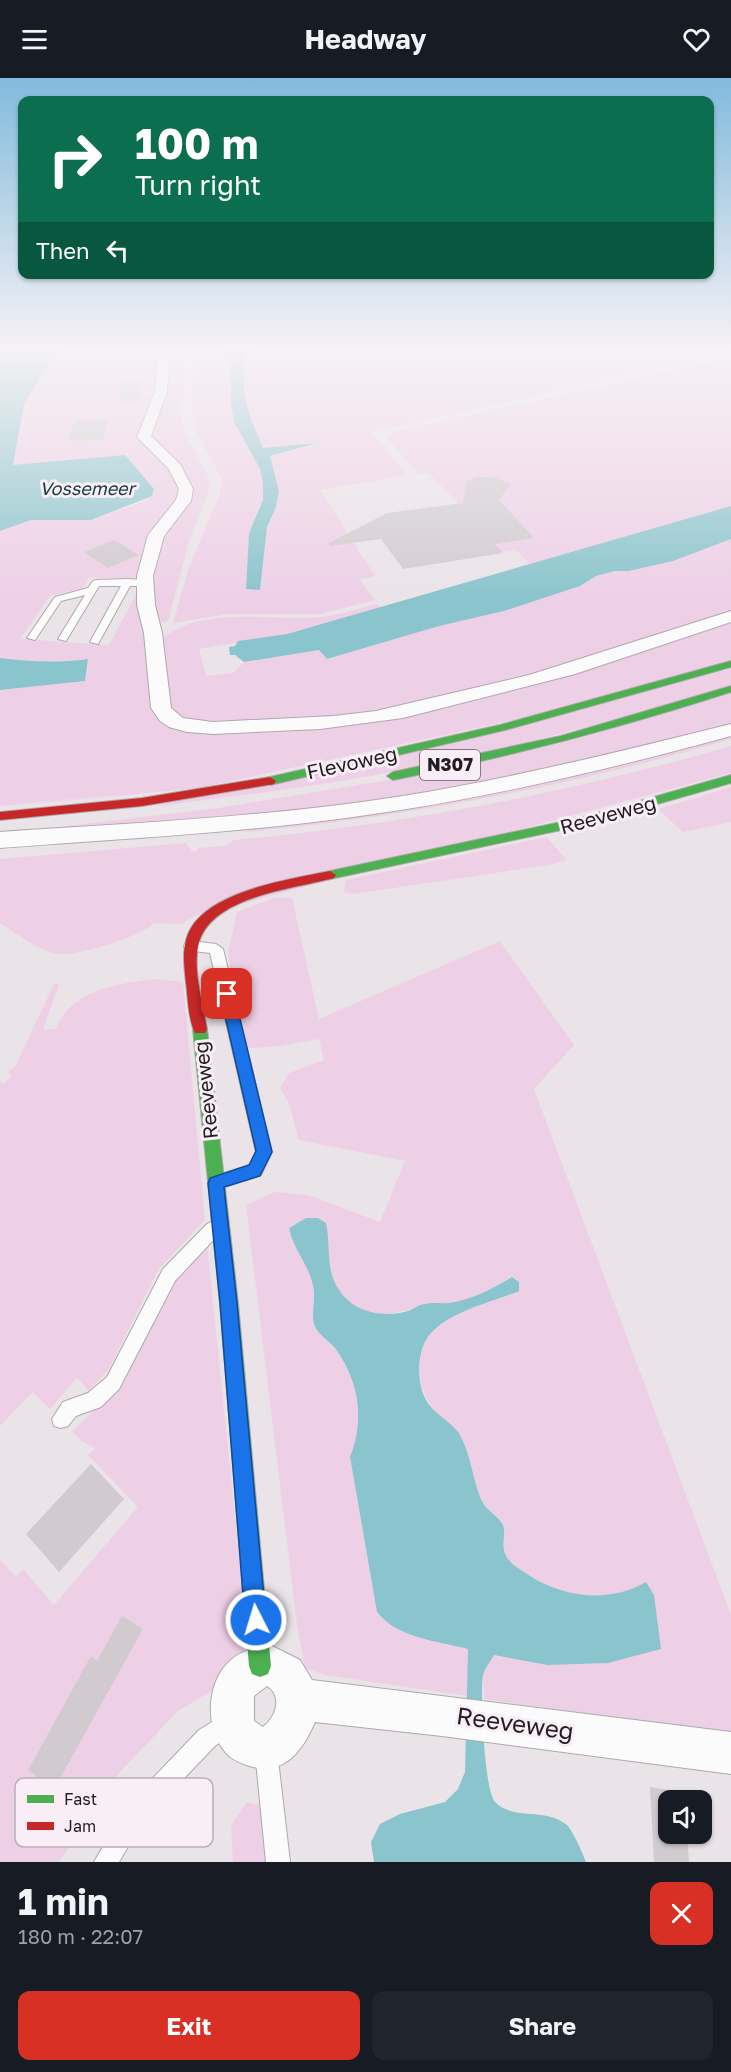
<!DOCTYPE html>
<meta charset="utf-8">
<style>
body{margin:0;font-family:"Golos Text",sans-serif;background:#20242c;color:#f1f3f6;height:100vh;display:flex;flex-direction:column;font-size:22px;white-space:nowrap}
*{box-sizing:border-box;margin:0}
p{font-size:20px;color:#9ea1a6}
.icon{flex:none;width:33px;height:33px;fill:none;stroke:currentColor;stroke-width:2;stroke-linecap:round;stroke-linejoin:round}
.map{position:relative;height:1784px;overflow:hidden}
.side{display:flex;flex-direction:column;background:#171b24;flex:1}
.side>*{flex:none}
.hud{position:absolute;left:18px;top:18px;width:696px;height:183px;border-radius:12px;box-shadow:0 2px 4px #0004;background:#0b6e4f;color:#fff;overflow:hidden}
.tools{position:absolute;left:658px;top:1712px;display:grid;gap:12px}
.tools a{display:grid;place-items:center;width:54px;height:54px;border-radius:12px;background:#171b24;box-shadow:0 2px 4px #0004;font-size:30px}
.pin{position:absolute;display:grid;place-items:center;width:51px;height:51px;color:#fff;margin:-26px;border-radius:12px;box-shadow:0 3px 9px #0006}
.me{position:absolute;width:66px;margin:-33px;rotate:355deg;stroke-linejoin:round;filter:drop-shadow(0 0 4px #0008)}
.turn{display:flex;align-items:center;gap:21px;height:126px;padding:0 18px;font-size:27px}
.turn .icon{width:78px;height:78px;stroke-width:2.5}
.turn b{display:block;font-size:42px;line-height:51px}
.then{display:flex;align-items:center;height:57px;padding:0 18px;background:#0003;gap:12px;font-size:22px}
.round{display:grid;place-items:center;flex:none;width:63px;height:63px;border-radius:12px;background:#20242c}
.head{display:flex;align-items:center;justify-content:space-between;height:102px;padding:0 18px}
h1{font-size:36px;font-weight:700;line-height:45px}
.action{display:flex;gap:12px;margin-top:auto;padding:12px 18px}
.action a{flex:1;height:69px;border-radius:12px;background:#d93025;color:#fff;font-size:24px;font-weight:700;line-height:69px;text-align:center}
.action a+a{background:#20242c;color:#f1f3f6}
header{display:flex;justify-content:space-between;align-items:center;height:78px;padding:0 18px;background:#171b24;font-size:27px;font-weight:700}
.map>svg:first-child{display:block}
</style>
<header><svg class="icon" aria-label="menu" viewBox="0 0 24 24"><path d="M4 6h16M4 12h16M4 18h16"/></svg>Headway<svg class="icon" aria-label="heart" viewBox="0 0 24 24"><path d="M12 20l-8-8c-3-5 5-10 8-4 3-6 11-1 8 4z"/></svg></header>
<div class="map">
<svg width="731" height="1784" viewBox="0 0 731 1784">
<rect width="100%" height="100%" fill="#eae3e8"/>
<g fill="#eed0e6">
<path d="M 0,271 L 159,271 L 156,313 L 139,359 L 167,387 L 182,412 L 140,502 L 89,499 L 83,510 L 50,518 L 20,561 L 109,567 L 140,509 L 150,603 L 165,645 L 303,650 L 610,584 L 731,543 L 731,582 L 574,629 L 199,710 L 0,729 L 125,716 L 0,728 L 0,612 L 85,603 L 88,588 L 87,581 C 57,585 30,584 0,580 L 0,453 L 31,442 L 91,442 L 148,422 L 125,377 L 13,388 L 21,338 Z"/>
<path d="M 167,271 L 186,271 L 184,316 L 180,334 L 185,355 L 210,402 L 208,416 L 190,460 L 168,543 L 157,545 L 154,518 L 149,500 L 161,457 L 190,413 L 148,362 Z"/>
<path d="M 194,271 L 230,271 L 234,344 L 260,391 L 263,405 L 263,422 L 249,455 L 246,511 L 260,512 L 267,449 L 276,429 L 279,413 L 269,377 L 317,365 C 300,364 278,374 263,370 L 251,341 L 244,315 L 244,273 L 247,271 L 731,271 L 731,274 L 372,354 L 407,397 L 320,412 L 375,498 L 359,501 L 375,522 L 320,536 L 229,536 L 173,545 L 189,489 L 220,416 L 222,401 L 196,353 L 191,333 Z"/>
<path d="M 731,279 L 731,428 L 530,487 L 516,472 L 502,474 C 479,446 454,420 428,395 L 418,395 L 386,359 L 395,354 Z"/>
<path d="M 731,461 L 731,534 L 559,591 L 358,637 L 194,645 L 172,635 L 161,562 C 195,529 266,541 309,540 C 332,539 355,532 377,526 L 382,530 L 287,556 L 199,571 L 206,598 L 233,595 L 244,584 L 319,572 L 327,581 L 439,548 L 504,533 L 580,508 L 596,498 L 615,493 L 629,493 L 673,483 Z"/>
<path d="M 731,591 L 731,607 C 623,641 511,670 400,692 C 318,709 235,718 152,729 Z"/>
<path d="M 731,615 L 731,645 C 579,690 420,721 263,737 C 176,746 88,749 0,756 L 218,730 L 420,697 Z"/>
<path d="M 731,658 L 731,661 C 573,708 410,738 247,754 L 247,751 C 410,733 573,702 731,658 Z"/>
<path d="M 731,668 L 731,695 L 195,838 L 181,846 L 154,845 C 143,858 75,879 58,876 C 37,872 17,856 0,845 L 0,781 L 186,765 L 192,773 L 197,773 L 198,770 L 226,768 L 234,762 C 402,747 569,715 731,668 Z"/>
<path d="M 731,709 L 731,744 L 683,754 L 658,731 Z"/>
<path d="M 546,759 L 567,782 L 549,787 L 353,816 L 344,814 L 346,802 Z"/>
<path d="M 273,820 L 292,820 L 319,941 L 500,863 L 574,967 L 534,1011 L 731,1537 L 731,1656 L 484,1621 L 483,1596 L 494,1577 L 547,1587 L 646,1504 C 609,1525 565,1520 529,1498 C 522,1493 512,1488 508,1481 C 499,1468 505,1462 503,1450 C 501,1438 487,1433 482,1422 C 473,1401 469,1378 459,1357 C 455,1350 446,1344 440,1338 C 420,1319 415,1293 424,1267 C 435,1239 486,1225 513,1216 L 511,1199 L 474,1220 L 447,1225 L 424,1226 L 409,1232 L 383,1237 L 366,1233 L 348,1223 L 339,1213 L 331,1197 L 329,1180 L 295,1145 L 289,1150 C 293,1171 309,1187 313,1209 C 316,1220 311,1234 314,1246 C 316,1255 329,1263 335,1270 C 359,1304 365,1341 350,1379 L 377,1534 C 397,1560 436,1563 468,1571 L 467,1618 L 325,1597 L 305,1590 L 297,1547 L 246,1127 L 274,1114 L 308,1117 L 380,1144 L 405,1083 L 299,1062 L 289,1026 L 280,1010 L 289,995 L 324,982 L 319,961 L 280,968 L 240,971 L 228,874 L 237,834 Z"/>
<path d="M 155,901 L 183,904 L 205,1142 L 158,1192 L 110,1289 L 89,1313 L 77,1300 L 50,1331 L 33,1314 L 0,1348 L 0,1004 L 4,1005 L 12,999 L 8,994 L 15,989 L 54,906 L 59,906 L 43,952 L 56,951 C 71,911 118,906 155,901 Z"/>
<path d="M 207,1166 L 248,1564 L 227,1604 L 178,1633 L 120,1694 L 59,1784 L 0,1784 L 0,1482 L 16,1499 L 23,1491 L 54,1527 L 138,1429 L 88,1377 L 95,1370 L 83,1364 L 72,1353 L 122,1307 L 176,1200 Z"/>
<path d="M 247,1724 L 270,1730 L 274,1784 L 233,1784 L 231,1747 Z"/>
</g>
<g fill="#8ac4cc">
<path d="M 0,271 L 58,271 L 24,326 L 13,387 L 125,377 L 154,411 L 152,418 L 91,442 L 31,442 L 0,453 Z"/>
<path d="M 230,271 L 247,271 L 244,273 L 244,315 L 251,341 L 263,370 L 317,365 L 270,378 L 279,413 L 276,429 L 267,449 L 260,512 L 246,511 L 249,455 L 263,422 L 263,405 L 260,391 L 234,344 L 231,326 Z"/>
<path d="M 731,428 L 731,461 L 673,483 L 629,493 L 615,493 L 596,498 L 580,508 L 504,533 L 439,548 L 327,581 L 319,572 L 244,584 L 235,577 L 230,577 L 229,569 L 235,568 L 238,563 L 287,556 Z"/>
<path d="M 0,580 C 30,584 57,585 88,581 L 85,603 L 0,612 Z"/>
<path d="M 306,1140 L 318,1140 L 326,1145 C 331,1168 325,1192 339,1212 C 354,1235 384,1240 408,1233 C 414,1231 419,1226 425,1226 C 433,1224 441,1226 448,1225 C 472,1222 491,1211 512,1199 L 519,1204 L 519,1213 C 491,1225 440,1235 425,1264 C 416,1283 417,1313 431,1329 C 439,1338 451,1345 458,1354 C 471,1374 472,1401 482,1423 C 487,1434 502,1439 504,1451 C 505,1462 500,1469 508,1481 C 513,1488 523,1493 530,1498 C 565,1520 609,1525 646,1504 L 654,1517 L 661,1571 L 608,1585 L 547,1587 L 494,1577 C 491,1583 485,1590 483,1597 C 480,1614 484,1712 495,1724 C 513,1743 547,1729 567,1747 C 573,1753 583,1776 586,1784 L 374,1784 L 371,1764 L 380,1746 L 400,1736 L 445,1724 L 458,1711 L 465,1694 L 468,1571 C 437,1563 397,1560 377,1534 L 350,1379 C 365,1341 359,1303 335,1270 C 329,1263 316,1255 314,1246 C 311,1234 316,1220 313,1208 C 309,1187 293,1171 289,1150 Z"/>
</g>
<g fill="#d1cbcf">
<path d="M 141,303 L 137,324 L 118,325 L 122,304 Z"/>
<path d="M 107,341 L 103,362 L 68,363 L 73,345 L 76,345 L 77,342 Z"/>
<path d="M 476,399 L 493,399 L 511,406 L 499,422 L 534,460 L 495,466 L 503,475 L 403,491 L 381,461 L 330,468 L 329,465 L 387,435 L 463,425 L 466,404 Z"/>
<path d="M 114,462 L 139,477 L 108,490 L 84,474 Z"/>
<path d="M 91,1386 L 124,1421 L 59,1494 L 26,1456 Z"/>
<path d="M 122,1538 L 143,1551 L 54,1711 L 28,1692 L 91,1578 L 97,1583 Z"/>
<path d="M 650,1709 L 669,1712 L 669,1755 L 687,1755 L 689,1784 L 654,1784 Z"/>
</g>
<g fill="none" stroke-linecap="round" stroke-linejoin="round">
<g stroke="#aea8ac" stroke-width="2">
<g id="lane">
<path d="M 127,501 L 145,502 L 149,505 L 145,508 L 130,508 L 98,566 L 90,564 L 121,508 L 99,508 L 66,563 L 58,561 L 85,517 L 61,523 L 35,562 L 27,560 L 55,519 L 88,510 L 93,503 L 96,502 Z"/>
<path d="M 191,863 L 216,866 L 223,871 L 272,1074 L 261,1097 L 218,1111 L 212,1109 L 210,1104 L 212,1099 L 250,1087 L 256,1074 L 210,875 L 186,872 L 184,868 L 186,864 Z"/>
<path d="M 213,1143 L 219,1146 L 221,1151 L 219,1156 L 175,1203 L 119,1311 L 101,1329 L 76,1338 L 68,1348 L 61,1350 L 54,1348 L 52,1341 L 63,1324 L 88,1315 L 107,1299 L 163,1191 L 207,1146 Z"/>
<path d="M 228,1634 L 236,1637 L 239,1645 L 236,1653 L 215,1668 L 143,1743 L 119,1784 L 94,1784 L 127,1727 L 199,1652 Z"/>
<path d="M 266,1662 L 274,1665 L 277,1673 L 290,1784 L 266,1784 L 255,1673 L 258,1665 Z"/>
</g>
</g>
<g stroke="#aea8ac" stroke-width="2">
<g id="street">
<path d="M 158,271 L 170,271 L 167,314 L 151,358 L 180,386 L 193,411 L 191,423 L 164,458 L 153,498 L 155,527 L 162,555 L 171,630 L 183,640 L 213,644 L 334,638 L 376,633 L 529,597 L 731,533 L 731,544 L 575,596 L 403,640 L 320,651 L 213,656 L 187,654 L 169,649 L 160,643 L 151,630 L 144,555 L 137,527 L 137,498 L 148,457 L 176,422 L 179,411 L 169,391 L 137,359 L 155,314 Z"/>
<path d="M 731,646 L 731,658 C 607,692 481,722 353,739 C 236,755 118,761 0,770 L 0,754 C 134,745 269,739 403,718 C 514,700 622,673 731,646 Z"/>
<path d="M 270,1567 L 300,1582 L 312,1602 L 731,1654 L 731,1696 L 442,1658 L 315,1644 C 302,1674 283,1700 246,1687 C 239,1684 231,1681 226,1675 C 204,1651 206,1603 231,1582 C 241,1573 257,1569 270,1567 ZM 267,1608 C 283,1618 276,1639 263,1649 L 254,1643 L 254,1618 Z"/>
</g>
</g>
<g stroke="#aea8ac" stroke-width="2">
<g id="fast">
<path d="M 731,583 L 731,589 L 505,652 L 270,707 L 264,703 L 270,699 L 500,647 Z"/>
<path d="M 731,608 L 731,614 C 620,650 508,679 393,702 L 387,698 L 393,694 L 561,658 Z"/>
<path d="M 731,697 L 731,705 L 580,748 L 330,801 L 324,797 L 330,793 L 580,740 Z"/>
<path d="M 200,945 L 205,947 L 207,951 L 238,1225 L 271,1588 L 268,1596 L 260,1599 L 252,1596 L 249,1588 L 220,1225 L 193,951 L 195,947 Z"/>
</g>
</g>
<g stroke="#aea8ac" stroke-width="2">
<g id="jam">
<path d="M 270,699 L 276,703 L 274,706 L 142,728 L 0,742 L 0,734 L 142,720 Z"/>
<path d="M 330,793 L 336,797 L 334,800 C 295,811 207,818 198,869 C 193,894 203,926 207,951 L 205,955 L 195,955 C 188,941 188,920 186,905 C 184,887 181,867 191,850 C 214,812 290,801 330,793 Z"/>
</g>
</g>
<use href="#lane" fill="#fcfbfc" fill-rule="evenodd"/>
<use href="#street" fill="#fcfbfc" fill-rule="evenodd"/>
<use href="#fast" fill="#4caf50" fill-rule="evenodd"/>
<use href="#jam" fill="#c62828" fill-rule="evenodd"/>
</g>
<linearGradient id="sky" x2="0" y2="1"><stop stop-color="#82badd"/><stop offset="0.52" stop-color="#f6f2f5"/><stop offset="1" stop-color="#f6f2f5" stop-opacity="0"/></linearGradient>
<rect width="731" height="521" fill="url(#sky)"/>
<path fill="#1a73e8" stroke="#114b97" stroke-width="1.5" d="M 227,910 L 234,916 L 272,1074 L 260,1098 L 224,1109 L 237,1225 L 266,1542 L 263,1550 L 256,1553 L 248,1550 L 245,1542 L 220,1225 L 208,1105 L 210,1100 L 249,1087 L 256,1073 L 220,916 Z"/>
<g text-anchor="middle" stroke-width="6" stroke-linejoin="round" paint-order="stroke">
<g font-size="18" font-style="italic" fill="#133c40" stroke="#faeef6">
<text x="87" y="417">Vossemeer</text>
</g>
<rect fill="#faeef6" stroke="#635c60" stroke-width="1.5" x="420" y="672" width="60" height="30" rx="4.5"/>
<g font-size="18" font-weight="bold" fill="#221d20">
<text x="450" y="693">N307</text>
</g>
<g font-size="20" fill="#221d20" stroke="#faeef6">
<text transform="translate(352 685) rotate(-12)" y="7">Flevoweg</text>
<text transform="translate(608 737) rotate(-15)" y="7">Reeveweg</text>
<text transform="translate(206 1012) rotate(-96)" y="7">Reeveweg</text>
</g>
<g font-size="24" fill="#221d20" stroke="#faeef6">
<text transform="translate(515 1646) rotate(8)" y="8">Reeveweg</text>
</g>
</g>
<rect x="15" y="1700" width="198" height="69" rx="9" fill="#faeef6" stroke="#b9afb6" stroke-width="1.5"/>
<rect x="27" y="1717" width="27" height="8" fill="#4caf50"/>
<rect x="27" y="1744" width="27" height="8" fill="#c62828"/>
<g font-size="16" fill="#221d20">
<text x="64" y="1727">Fast</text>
<text x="64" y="1754">Jam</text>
</g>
</svg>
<div class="tools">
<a><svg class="icon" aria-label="sound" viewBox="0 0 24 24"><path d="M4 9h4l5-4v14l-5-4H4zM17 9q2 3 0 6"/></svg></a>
</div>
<div class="pin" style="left:227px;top:916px;background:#d93025"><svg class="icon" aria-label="arrive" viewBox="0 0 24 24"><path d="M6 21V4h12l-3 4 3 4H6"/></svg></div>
<svg class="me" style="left:256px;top:1542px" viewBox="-20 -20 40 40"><circle r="17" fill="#1a73e8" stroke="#fff" stroke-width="3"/><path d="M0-11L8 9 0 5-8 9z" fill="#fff"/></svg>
<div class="hud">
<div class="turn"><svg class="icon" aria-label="right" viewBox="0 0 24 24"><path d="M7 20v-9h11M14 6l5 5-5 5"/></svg><div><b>100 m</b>Turn right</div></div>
<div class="then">Then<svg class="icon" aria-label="left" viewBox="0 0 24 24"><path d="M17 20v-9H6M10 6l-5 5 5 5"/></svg></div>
</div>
</div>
<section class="side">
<div class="head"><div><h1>1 min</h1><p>180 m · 22:07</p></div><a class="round" style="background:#d93025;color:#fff"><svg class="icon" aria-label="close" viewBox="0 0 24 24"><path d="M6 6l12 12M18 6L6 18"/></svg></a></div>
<div class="action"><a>Exit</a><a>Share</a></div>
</section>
